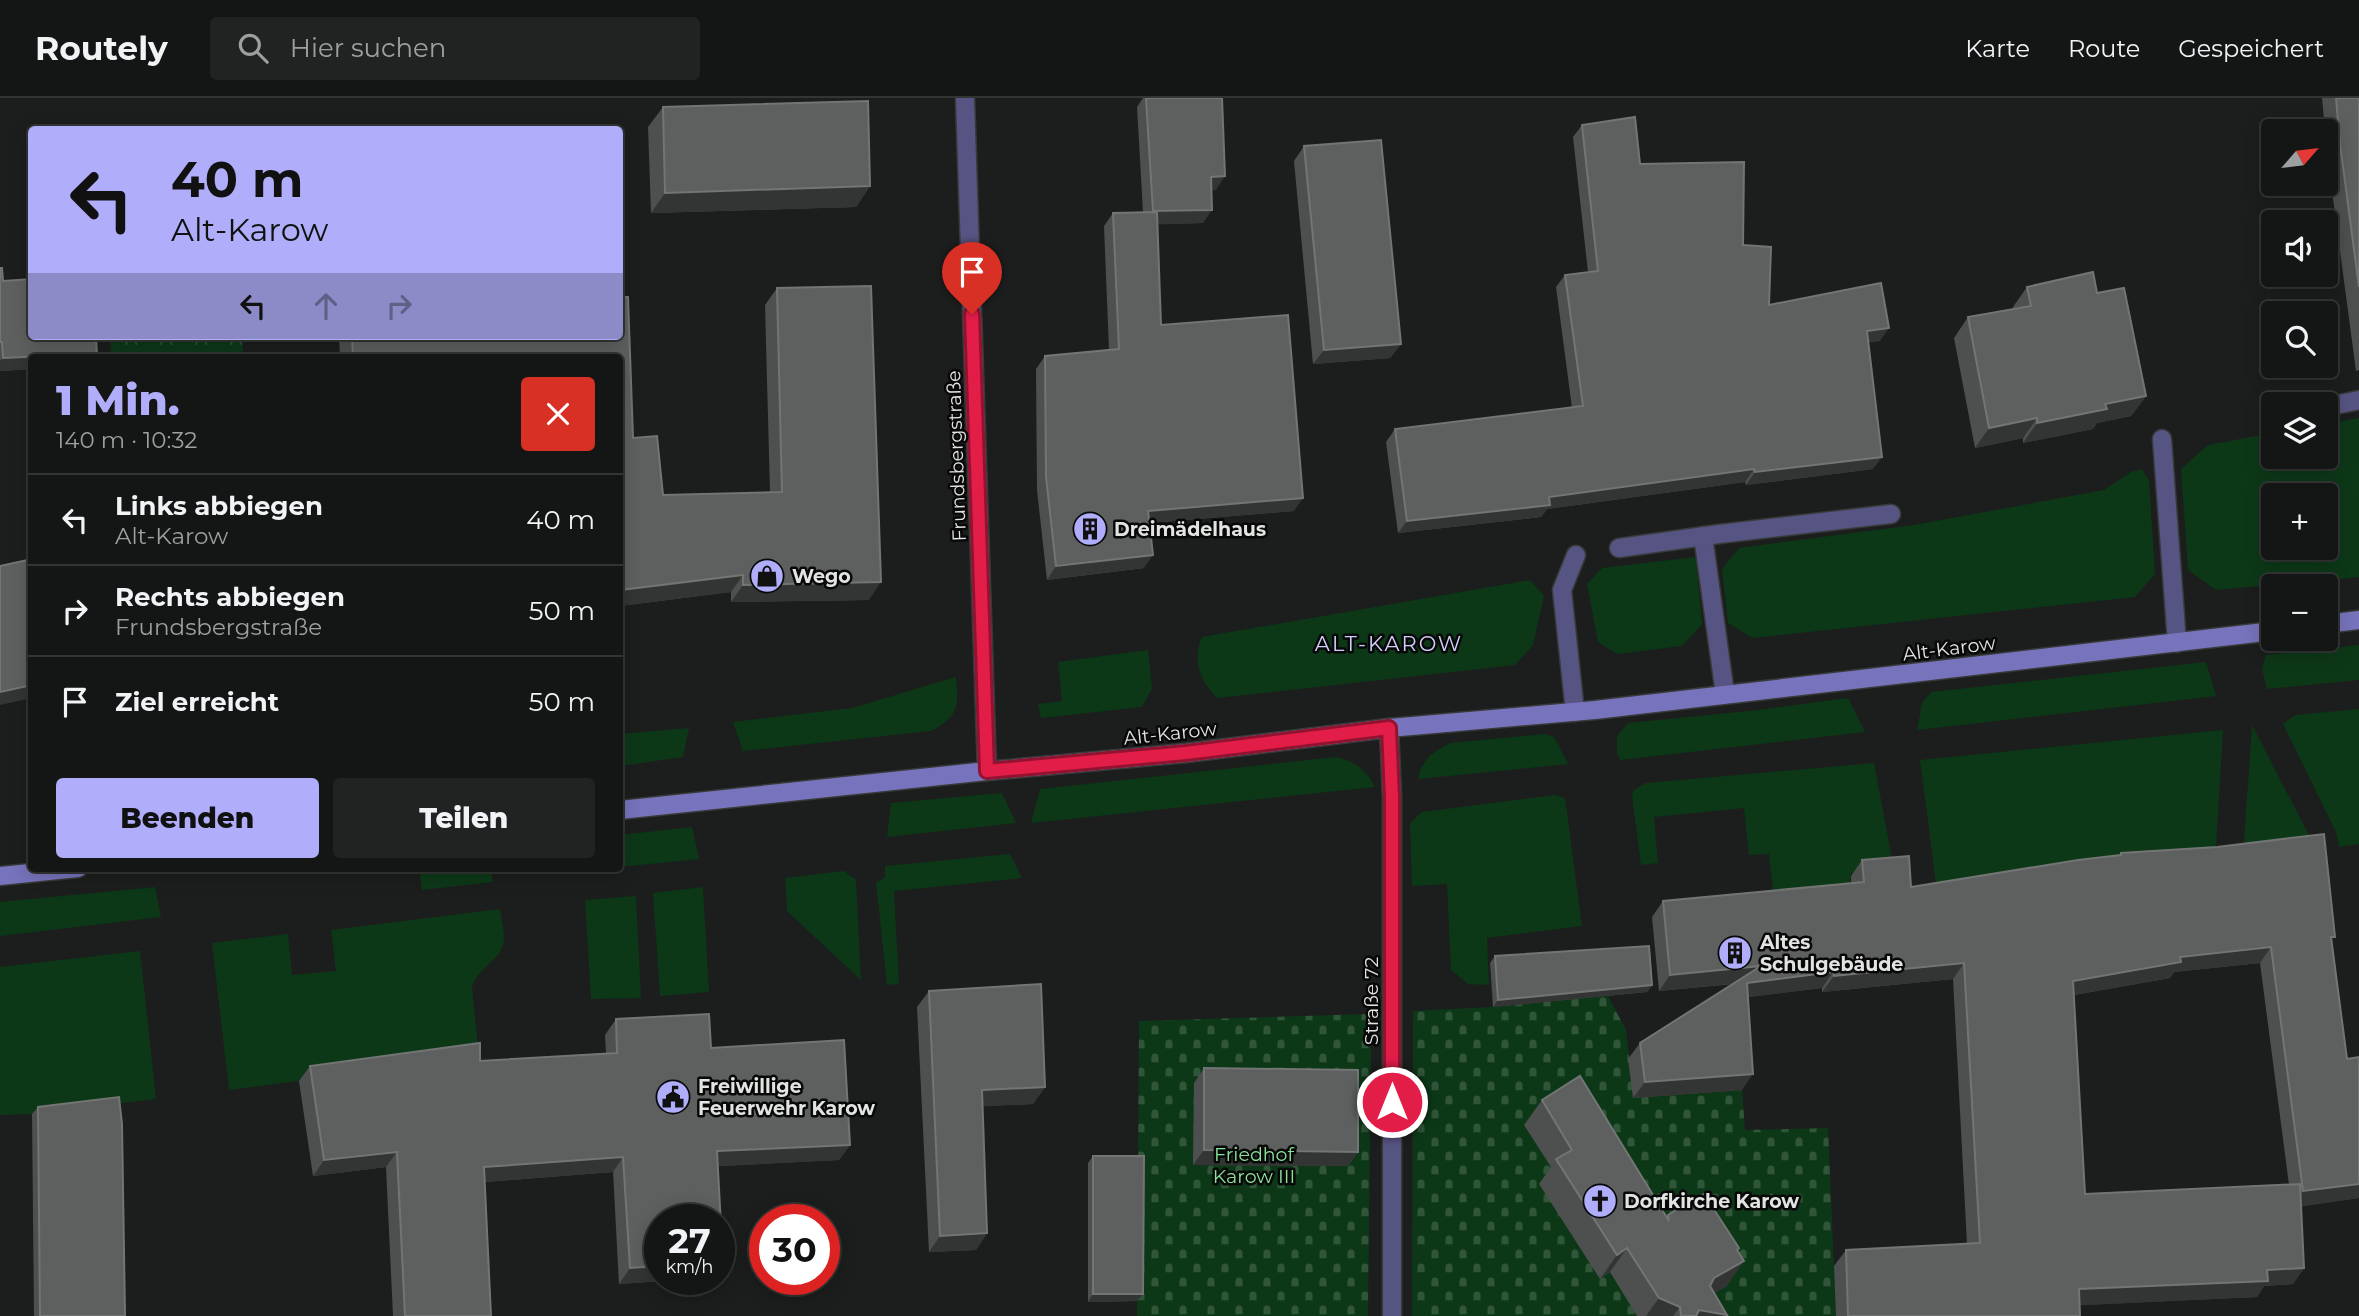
<!DOCTYPE html>
<html lang="de">
<meta charset="utf-8">
<style>
body{margin:0;font-family:Montserrat,sans-serif;background:#212322;color:#f1f3f6;height:100vh;display:flex;flex-direction:column;font-size:26px;white-space:nowrap}
*{box-sizing:border-box;margin:0}
p{font-size:23px;color:#9d9fa0}
.icon{flex:none;width:38px;height:38px;fill:none;stroke:currentColor;stroke-width:2;stroke-linecap:round;stroke-linejoin:round}
.map{position:relative;flex:1;overflow:hidden}
.side{position:absolute;left:28px;top:256px;width:595px;height:518px;display:flex;flex-direction:column;background:#141615;border-radius:7px;box-shadow:0 4px 18px #0003,0 0 0 2px #333534}
.side>*{flex:none}
.banner{position:absolute;left:28px;top:28px;width:595px;height:214px;border-radius:7px;box-shadow:0 4px 18px #0003,0 0 0 2px #333534;background:#b0aefa;color:#111;overflow:hidden}
.needle{width:46px;rotate:62deg}
.fabs{position:absolute;left:2261px;top:21px;display:grid;gap:14px}
.fabs a{display:grid;place-items:center;width:77px;height:77px;border-radius:7px;background:#141615;box-shadow:0 4px 18px #0003,0 0 0 2px #333534;font-size:35px}
.speed{position:absolute;left:644px;top:1106px;display:flex;gap:14px;font-size:35px;font-weight:700;text-align:center}
.speed>*{display:grid;place-content:center;width:91px;height:91px;border-radius:50%;background:#141615;box-shadow:0 4px 18px #0003,0 0 0 2px #333534;line-height:1}
.speed small{font-size:18px;font-weight:400}
.speed .limit{border:10px solid #d22;background:#fff;color:#111}
.pin{position:absolute;display:grid;place-items:center;width:60px;height:60px;color:#fff;margin:-72px -30px;border-radius:50% 50% 50% 0;rotate:-45deg;box-shadow:0 0 7px #0007}
.pin .icon{rotate:45deg}
.me{position:absolute;width:77px;margin:-38px;rotate:0deg;stroke-linejoin:round;filter:drop-shadow(0 0 5px #0008)}
.turn{display:flex;align-items:center;gap:24px;height:147px;padding:0 28px;font-size:32px}
.turn .icon{width:91px;height:91px;stroke-width:2.5}
.turn b{display:block;font-size:49px;line-height:60px}
.lanes{display:flex;align-items:center;height:66px;padding:0 28px;background:#0003;justify-content:center;gap:35px;direction:ltr}
.lanes .off{opacity:.35}
.round{display:grid;place-items:center;flex:none;width:74px;height:74px;border-radius:7px;background:#212322}
.overview{display:flex;align-items:center;justify-content:space-between;height:119px;padding:0 28px}
h1{font-size:42px;font-weight:800;line-height:52px;color:#b0aefa}
.cta{display:flex;gap:14px;margin-top:auto;padding:14px 28px}
.cta a{flex:1;height:80px;border-radius:7px;background:#b0aefa;color:#111;font-size:28px;font-weight:800;line-height:80px;text-align:center}
.cta a+a{background:#212322;color:#f1f3f6}
ul{padding:0;list-style:none}
li{display:flex;align-items:center;gap:21px;height:91px;padding:0 28px;border-top:2px solid #333534}
li div{flex:1}
li b{display:block;font-size:26px}
li em{font-style:normal}
header{display:flex;align-items:center;gap:42px;box-sizing:border-box;height:98px;padding:0 35px;background:#141615;border-bottom:2px solid #333534}
header strong{font-size:33px}
nav{display:flex;gap:38px;margin-inline-start:auto;font-size:24px}
.search{width:490px;height:63px;background:#212322;display:flex;align-items:center;gap:18px;box-sizing:border-box;padding:0 24px;border-radius:7px;color:#9d9fa0;font-size:26px}
.map>svg:first-child{display:block}
</style>
<header>
<strong>Routely</strong>
<div class="search"><svg class="icon" aria-label="search" viewBox="0 0 24 24"><circle cx="10" cy="10" r="6"/><path d="M15 15l6 6"/></svg>Hier suchen</div>
<nav><a>Karte</a><a>Route</a><a>Gespeichert</a></nav>
</header>
<div class="map">
<svg width="2359" height="1218" viewBox="0 0 2359 1218">
<defs>
<pattern id="cemetery-stones" width="16" height="16" patternUnits="userSpaceOnUse" patternTransform="scale(1.75)"><rect width="16" height="16" fill="#0d3818"/><path d="M2 7V4a2 2 0 0 1 4 0v3zM10 15v-3a2 2 0 0 1 4 0v3z" fill="#305539"/></pattern>
<pattern id="park-crowns" width="20" height="18" patternUnits="userSpaceOnUse" patternTransform="scale(1.75)"><rect width="20" height="18" fill="#0d3818"/><path d="M2 6a3 3 0 1 1 6 0M12 15a3 3 0 1 1 6 0" fill="none" stroke="#305539"/></pattern>
</defs>
<rect width="100%" height="100%" fill="#1b1e1c"/>
<g fill="#0d3818" fill-rule="evenodd">
<path d="M 2359,320 L 2359,479 L 2216,492 L 2188,472 L 2181,371 L 2208,347 L 2273,335 L 2273,359 L 2326,359 L 2326,326 ZM 2326,397 L 2326,450 L 2273,450 L 2273,397 Z"/>
<path d="M 2142,371 L 2149,382 L 2155,476 L 2135,499 L 1752,540 L 1728,525 L 1722,471 L 1739,450 L 1914,427 L 2104,392 L 2131,374 Z"/>
<path d="M 1696,459 L 1702,526 L 1682,548 L 1617,556 L 1598,544 L 1587,486 L 1602,470 Z"/>
<path d="M 1530,482 L 1544,498 L 1533,547 L 1515,567 L 1217,600 C 1200,583 1192,562 1202,539 Z"/>
<path d="M 2359,547 L 2359,582 L 2267,591 L 2262,571 L 2266,557 Z"/>
<path d="M 1148,552 L 1152,590 L 1142,609 L 1041,620 L 1038,606 L 1062,603 L 1058,564 Z"/>
<path d="M 2206,564 L 2216,598 L 1917,632 L 1922,605 L 1931,594 Z"/>
<path d="M 956,579 C 959,609 958,619 931,633 L 743,653 L 733,624 L 852,610 Z"/>
<path d="M 1848,600 L 1865,634 L 1620,662 L 1617,656 L 1617,638 L 1628,625 L 1758,612 Z"/>
<path d="M 2359,611 L 2359,746 L 2339,749 L 2336,734 L 2283,626 L 2295,617 Z"/>
<path d="M 2252,627 L 2315,749 L 2243,758 Z"/>
<path d="M 689,630 L 683,659 L 620,668 L 620,636 Z"/>
<path d="M 2223,632 L 2215,765 L 1937,793 L 1920,662 Z"/>
<path d="M 1544,636 L 1554,639 L 1568,666 L 1418,681 L 1421,670 L 1430,657 L 1450,645 Z"/>
<path d="M 1336,659 C 1355,663 1366,672 1375,689 L 1031,725 L 1040,691 Z"/>
<path d="M 1874,665 L 1894,771 L 1851,775 L 1848,795 L 1774,802 L 1769,756 L 1749,757 L 1744,710 L 1654,719 L 1658,765 L 1641,767 L 1632,698 L 1634,692 L 1646,685 Z"/>
<path d="M 1002,695 L 1016,725 L 887,739 L 891,705 Z"/>
<path d="M 1555,697 L 1565,700 L 1582,828 L 1487,840 L 1489,887 L 1468,886 L 1451,872 L 1447,786 L 1412,788 L 1410,725 L 1422,714 Z"/>
<path d="M 692,729 L 699,761 L 620,769 L 620,737 Z"/>
<path d="M 1010,756 L 1022,780 L 894,793 L 899,886 L 887,887 L 876,785 L 885,779 L 885,768 Z"/>
<path d="M 419,770 L 490,770 L 493,784 L 422,792 Z"/>
<path d="M 844,773 L 856,782 L 861,882 L 787,813 L 785,780 Z"/>
<path d="M 155,789 L 161,819 L 0,838 L 0,804 Z"/>
<path d="M 703,789 L 709,894 L 660,898 L 653,795 Z"/>
<path d="M 636,798 L 641,900 L 591,901 L 585,802 Z"/>
<path d="M 500,811 C 501,821 507,840 502,850 C 494,866 476,872 472,890 L 481,978 L 394,970 L 229,992 L 212,845 L 288,836 L 292,877 L 336,873 L 331,832 Z"/>
<path d="M 140,853 L 156,1001 L 30,1016 L 0,1017 L 0,869 Z"/>
</g>
<g fill="url(#cemetery-stones)">
<path d="M 1608,898 L 1626,932 L 1634,1000 L 1742,992 L 1745,1032 L 1828,1030 L 1836,1218 L 1412,1218 L 1413,913 L 1493,909 Z"/>
<path d="M 1369,916 L 1371,944 L 1368,1218 L 1137,1218 L 1139,923 Z"/>
</g>
<path fill="url(#park-crowns)" d="M 110,238 L 242,238 L 243,259 L 111,259 Z"/>
<g fill="none" stroke-linecap="round" stroke-linejoin="round">
<g stroke="#373a38" stroke-width="21">
<path id="lane" d="M 1575,614 L 1562,492 L 1576,457"/>
</g>
<g stroke="#373a38" stroke-width="21">
<g id="street">
<path d="M 965,0 L 987,673"/>
<path d="M 2326,309 L 2359,302"/>
<path d="M 2162,341 L 2177,545"/>
<path d="M 1703,438 L 1725,596"/>
<path d="M 1619,450 L 1719,436 L 1891,416"/>
<path d="M 1389,630 L 1392,699 L 1392,1218"/>
</g>
</g>
<g stroke="#373a38" stroke-width="21">
<g id="secondary">
<path d="M 2326,526 L 2359,522"/>
<path d="M 620,712 L 987,673 L 1186,655 L 1389,630 L 1595,612 L 2273,533"/>
<path d="M 0,778 L 78,770"/>
</g>
</g>
<use href="#lane" stroke="#565482" stroke-width="18"/>
<use href="#street" stroke="#565482" stroke-width="18"/>
<use href="#secondary" stroke="#7773bc" stroke-width="18"/>
</g>
<g fill="#4d504e" fill-rule="evenodd">
<path d="M 1143,0 L 1146,0 L 1216,92 L 1212,92 L 1203,125 L 1157,126 L 1161,227 L 1294,413 L 1150,425 L 1144,470 L 1047,482 L 1037,392 L 1036,271 L 1045,258 L 1109,252 L 1104,128 L 1113,115 L 1143,114 L 1137,9 Z"/>
<path d="M 2322,0 L 2359,0 L 2359,272 L 2356,273 L 2328,63 Z"/>
<path d="M 663,9 L 870,88 L 856,109 L 651,115 L 648,29 Z"/>
<path d="M 1582,27 L 1640,66 L 1743,147 L 1769,207 L 1880,243 L 1868,244 L 1873,371 L 1746,387 L 1745,384 L 1547,411 L 1541,419 L 1398,435 L 1386,344 L 1395,331 L 1572,310 L 1556,189 L 1565,177 L 1588,174 L 1573,39 Z"/>
<path d="M 1304,48 L 1401,246 L 1390,260 L 1313,266 L 1294,63 Z"/>
<path d="M 0,170 L 3,183 L 97,259 L 32,259 L 32,271 L 0,273 Z"/>
<path d="M 2027,189 L 2097,195 L 2146,298 L 2131,318 L 2097,325 L 2093,331 L 2023,345 L 2023,340 L 1975,350 L 1954,240 L 1968,219 L 2013,211 L 2013,209 Z"/>
<path d="M 777,190 L 869,502 L 731,504 L 731,494 L 620,508 L 620,259 L 340,259 L 339,238 L 620,238 L 633,340 L 663,397 L 770,394 L 765,207 Z"/>
<path d="M 2121,755 L 2332,845 L 2347,961 L 2359,959 L 2359,1100 L 2301,1108 L 2304,1170 L 2293,1186 L 2264,1188 L 2257,1199 L 2079,1207 L 2080,1218 L 1836,1218 L 1834,1168 L 1846,1152 L 1967,1146 L 1953,881 L 1822,894 L 1822,890 L 1748,899 L 1742,992 L 1633,1000 L 1628,961 L 1640,945 L 1733,886 L 1659,893 L 1652,819 L 1663,803 L 1851,785 L 1851,778 L 1862,762 L 1911,789 L 2119,757 ZM 2260,865 L 2289,1087 L 2085,1096 L 2074,897 L 2170,880 L 2174,874 Z"/>
<path d="M 1495,858 L 1652,887 L 1647,894 L 1493,909 L 1490,865 Z"/>
<path d="M 929,893 L 1045,989 L 1033,1006 L 982,1008 L 987,1135 L 976,1152 L 929,1154 L 917,909 Z"/>
<path d="M 616,921 L 711,950 L 850,1047 L 839,1062 L 718,1068 L 723,1165 L 719,1170 L 719,1122 L 660,1181 L 691,1181 L 619,1186 L 613,1074 L 485,1084 L 491,1218 L 393,1218 L 386,1069 L 313,1078 L 299,983 L 310,968 L 480,963 L 606,955 L 605,937 Z"/>
<path d="M 1204,970 L 1358,1054 L 1348,1068 L 1193,1067 L 1194,985 Z"/>
<path d="M 1542,1002 L 1667,1119 L 1668,1117 L 1737,1153 L 1727,1188 L 1714,1195 L 1727,1217 L 1726,1218 L 1637,1218 L 1610,1174 L 1600,1181 L 1539,1086 L 1551,1069 L 1524,1027 Z"/>
<path d="M 38,1009 L 125,1218 L 34,1218 L 32,1016 Z"/>
<path d="M 1093,1058 L 1143,1196 L 1137,1203 L 1088,1204 L 1088,1065 Z"/>
</g>
<g fill="#323533">
<path d="M 1225,78 L 1216,92 L 1202,92 L 1211,79 Z"/>
<path d="M 870,88 L 856,109 L 651,115 L 665,95 Z"/>
<path d="M 1212,112 L 1203,125 L 1144,127 L 1153,113 Z"/>
<path d="M 1889,230 L 1880,243 L 1858,246 L 1867,233 Z"/>
<path d="M 1401,246 L 1390,260 L 1313,266 L 1324,252 Z"/>
<path d="M 47,258 L 46,259 L 32,259 L 32,271 L 0,273 L 0,263 L 3,260 Z"/>
<path d="M 2146,298 L 2131,318 L 2097,325 L 2093,331 L 2023,345 L 2037,325 L 2105,306 Z"/>
<path d="M 2037,320 L 2023,340 L 1975,350 L 1989,330 Z"/>
<path d="M 1882,359 L 1873,371 L 1746,387 L 1755,374 Z"/>
<path d="M 1754,371 L 1745,384 L 1547,411 L 1541,419 L 1398,435 L 1407,423 L 1549,399 Z"/>
<path d="M 1303,400 L 1294,413 L 1139,426 L 1148,413 Z"/>
<path d="M 1153,457 L 1144,470 L 1047,482 L 1056,468 Z"/>
<path d="M 743,477 L 731,494 L 620,508 L 620,492 Z"/>
<path d="M 881,484 L 869,502 L 731,504 L 743,487 Z"/>
<path d="M 32,587 L 32,600 L 0,607 L 0,594 Z"/>
<path d="M 2271,849 L 2260,865 L 2174,874 L 2170,880 L 2062,899 L 2073,883 L 2180,859 Z"/>
<path d="M 1964,865 L 1953,881 L 1822,894 L 1834,878 Z"/>
<path d="M 1761,868 L 1750,884 L 1659,893 L 1670,877 Z"/>
<path d="M 1833,874 L 1822,890 L 1735,901 L 1747,885 Z"/>
<path d="M 1652,887 L 1647,894 L 1493,909 L 1498,902 Z"/>
<path d="M 1753,976 L 1742,992 L 1633,1000 L 1645,984 Z"/>
<path d="M 1045,989 L 1033,1006 L 970,1009 L 982,992 Z"/>
<path d="M 850,1047 L 839,1062 L 706,1069 L 717,1053 Z"/>
<path d="M 1204,1052 L 1358,1054 L 1348,1068 L 1193,1067 Z"/>
<path d="M 397,1054 L 386,1069 L 313,1078 L 324,1062 Z"/>
<path d="M 623,1059 L 613,1074 L 473,1085 L 484,1069 Z"/>
<path d="M 2359,1086 L 2359,1100 L 2292,1110 L 2303,1093 Z"/>
<path d="M 987,1135 L 976,1152 L 929,1154 L 940,1138 Z"/>
<path d="M 1627,1150 L 1610,1174 L 1600,1181 L 1617,1157 Z"/>
<path d="M 1739,1150 L 1722,1175 L 1744,1163 L 1727,1188 L 1696,1205 L 1714,1180 Z"/>
<path d="M 660,1168 L 660,1181 L 691,1181 L 619,1186 L 630,1170 Z"/>
<path d="M 2304,1170 L 2293,1186 L 2264,1188 L 2257,1199 L 2068,1208 L 2079,1191 L 2267,1172 Z"/>
<path d="M 1093,1196 L 1143,1196 L 1137,1203 L 1088,1204 Z"/>
<path d="M 1659,1200 L 1680,1209 L 1673,1218 L 1646,1218 Z"/>
<path d="M 1699,1212 L 1727,1217 L 1726,1218 L 1695,1218 Z"/>
</g>
<g fill="#5d605e" stroke="#727573" stroke-width="2">
<path d="M 1146,0 L 1222,0 L 1225,78 L 1211,79 L 1212,112 L 1153,113 Z"/>
<path d="M 2336,0 L 2359,0 L 2359,189 L 2340,46 Z"/>
<path d="M 868,3 L 870,88 L 665,95 L 663,9 Z"/>
<path d="M 1635,19 L 1640,66 L 1744,64 L 1743,147 L 1771,149 L 1769,207 L 1881,185 L 1889,230 L 1867,233 L 1882,359 L 1755,374 L 1754,371 L 1549,399 L 1550,407 L 1407,423 L 1395,331 L 1583,308 L 1565,177 L 1598,173 L 1582,27 Z"/>
<path d="M 1381,42 L 1401,246 L 1324,252 L 1304,48 Z"/>
<path d="M 1157,114 L 1161,227 L 1288,217 L 1303,400 L 1148,413 L 1153,457 L 1056,468 L 1046,379 L 1045,258 L 1119,251 L 1113,115 Z"/>
<path d="M 0,170 L 2,170 L 3,183 L 32,181 L 32,238 L 96,238 L 97,259 L 47,259 L 47,258 L 3,260 L 2,244 L 0,244 Z"/>
<path d="M 2093,174 L 2097,195 L 2124,190 L 2146,298 L 2105,306 L 2107,311 L 2037,325 L 2037,320 L 1989,330 L 1968,219 L 2031,208 L 2027,189 Z"/>
<path d="M 871,188 L 881,484 L 743,487 L 743,477 L 620,492 L 620,259 L 353,259 L 352,238 L 620,238 L 620,199 L 628,199 L 633,340 L 657,338 L 663,397 L 782,394 L 777,190 Z"/>
<path d="M 32,461 L 32,587 L 0,594 L 0,468 Z"/>
<path d="M 2324,736 L 2335,839 L 2331,839 L 2347,961 L 2359,959 L 2359,1086 L 2303,1093 L 2271,849 L 2180,859 L 2181,864 L 2073,883 L 2085,1096 L 2300,1086 L 2304,1170 L 2267,1172 L 2268,1183 L 2079,1191 L 2080,1218 L 1848,1218 L 1846,1152 L 1980,1145 L 1964,865 L 1834,878 L 1833,874 L 1747,885 L 1753,976 L 1645,984 L 1640,945 L 1761,868 L 1670,877 L 1663,803 L 1864,784 L 1862,762 L 1909,758 L 1911,789 L 2078,762 L 2121,757 L 2121,755 L 2217,749 Z"/>
<path d="M 1649,848 L 1652,887 L 1498,902 L 1495,858 Z"/>
<path d="M 1041,886 L 1045,989 L 982,992 L 987,1135 L 940,1138 L 929,893 Z"/>
<path d="M 709,916 L 711,950 L 844,942 L 850,1047 L 717,1053 L 723,1165 L 719,1165 L 719,1122 L 660,1122 L 660,1168 L 630,1170 L 623,1059 L 484,1069 L 491,1218 L 405,1218 L 397,1054 L 324,1062 L 310,968 L 480,945 L 480,963 L 617,955 L 616,921 Z"/>
<path d="M 1204,970 L 1358,972 L 1358,1054 L 1204,1052 Z"/>
<path d="M 1580,978 L 1669,1123 L 1668,1117 L 1704,1096 L 1739,1150 L 1737,1152 L 1744,1163 L 1714,1180 L 1710,1188 L 1727,1217 L 1699,1212 L 1696,1218 L 1681,1218 L 1680,1209 L 1659,1200 L 1627,1150 L 1617,1157 L 1556,1061 L 1572,1052 L 1542,1002 Z"/>
<path d="M 119,999 L 122,1026 L 125,1218 L 40,1218 L 38,1009 Z"/>
<path d="M 1093,1058 L 1144,1058 L 1143,1196 L 1093,1196 Z"/>
</g>
<g fill="none" stroke-linecap="round" stroke-linejoin="round">
<g stroke="#92132f" stroke-width="18">
<path id="route" d="M 972,216 L 987,673 L 1186,655 L 1389,630 L 1392,699 L 1392,1004"/>
</g>
<use href="#route" stroke="#e11d48" stroke-width="12"/>
</g>
<defs>
<g id="building-disc" transform="scale(1.75)"><circle r="9.5" fill="#b0aefa" stroke="#070807"/><path d="M-4-6H4V6H1V3H-1V6H-4ZM-2.5-4.3h1.7v1.8h-1.7ZM.8-4.3h1.7v1.8H.8ZM-2.5-1h1.7V.8h-1.7ZM.8-1h1.7V.8H.8Z" fill="#111"/></g>
<g id="shop-disc" transform="scale(1.75)"><circle r="9.5" fill="#b0aefa" stroke="#070807"/><path d="M-5-2.5h2.3a2.7 3.5 0 0 1 5.4 0H5L5.5 6h-11ZM-1.5-2.5h3a1.5 2.3 0 0 0-3 0Z" fill="#111"/></g>
<g id="civic-disc" transform="scale(1.75)"><circle r="9.5" fill="#b0aefa" stroke="#070807"/><path d="M-.6-6.5H3V-4.5H.6V-3L4-1V1h2V6H-6V1h2V-1L-.6-3ZM-1.2 2.5V6h2.4V2.5Z" fill="#111"/></g>
<g id="church-disc" transform="scale(1.75)"><circle r="9.5" fill="#b0aefa" stroke="#070807"/><path d="M-1.2-6h2.4v3.5h3.3v2.4h-3.3V6h-2.4V-.1h-3.3v-2.4h3.3Z" fill="#111"/></g>
</defs>
<g fill-rule="evenodd">
<use href="#building-disc" x="1090" y="431"/>
<use href="#shop-disc" x="767" y="478"/>
<use href="#building-disc" x="1735" y="855"/>
<use href="#civic-disc" x="673" y="999"/>
<use href="#church-disc" x="1600" y="1103"/>
</g>
<g text-anchor="middle" stroke-width="5" stroke-linejoin="round" paint-order="stroke">
<g font-size="19" fill="#e2e4e2" stroke="#070807">
<text transform="translate(956 358) rotate(-92)" y="7">Frundsbergstraße</text>
<text transform="translate(1949 550) rotate(-7)" y="7">Alt-Karow</text>
<text transform="translate(1170 635) rotate(-6)" y="7">Alt-Karow</text>
<text transform="translate(1371 903) rotate(-90)" y="7">Straße 72</text>
</g>
<g font-size="19" font-weight="bold" fill="#e2e4e2" stroke="#070807" text-anchor="start">
<text x="1114" y="438">Dreimädelhaus</text>
<text x="792" y="485">Wego</text>
<text x="1760" y="851">Altes<tspan x="1760" dy="22">Schulgebäude</tspan></text>
<text x="698" y="995">Freiwillige<tspan x="698" dy="22">Feuerwehr Karow</tspan></text>
<text x="1624" y="1110">Dorfkirche Karow</text>
</g>
<g font-size="19" fill="#8ae29a" stroke="#070807">
<text x="1254" y="1063">Friedhof<tspan x="1254" dy="22">Karow III</tspan></text>
</g>
<g font-size="21" letter-spacing="2" fill="#d0d0fb" stroke="#070807">
<text x="1389" y="553">ALT-KAROW</text>
</g>
</g>
</svg>
<div class="fabs">
<a><svg class="needle" viewBox="-14 -14 28 28"><path d="M0-13l5 13h-10z" fill="#e53935"/><path d="M0 13l5-13h-10z" fill="#9d9fa0"/></svg></a>
<a><svg class="icon" aria-label="sound" viewBox="0 0 24 24"><path d="M4 9h4l5-4v14l-5-4H4zM17 9q2 3 0 6"/></svg></a>
<a><svg class="icon" aria-label="search" viewBox="0 0 24 24"><circle cx="10" cy="10" r="6"/><path d="M15 15l6 6"/></svg></a>
<a><svg class="icon" aria-label="layers" viewBox="0 0 24 24"><path d="M12 4l9 5-9 5-9-5zM3 14l9 5 9-5"/></svg></a>
<a>+</a>
<a>−</a>
</div>
<div class="speed"><div>27<small>km/h</small></div><div class="limit">30</div></div>
<div class="pin" style="left:972px;top:216px;background:#d93025"><svg class="icon" aria-label="arrive" viewBox="0 0 24 24"><path d="M6 21V4h12l-3 4 3 4H6"/></svg></div>
<svg class="me" style="left:1392px;top:1004px" viewBox="-20 -20 40 40"><circle r="17" fill="#e11d48" stroke="#fff" stroke-width="3"/><path d="M0-11L8 9 0 5-8 9z" fill="#fff"/></svg>
<div class="banner">
<div class="turn"><svg class="icon" aria-label="left" viewBox="0 0 24 24"><path d="M17 20v-9H6M10 6l-5 5 5 5"/></svg><div><b>40 m</b>Alt-Karow</div></div>
<div class="lanes"><svg class="icon" aria-label="left" viewBox="0 0 24 24"><path d="M17 20v-9H6M10 6l-5 5 5 5"/></svg><svg class="icon off" aria-label="ahead" viewBox="0 0 24 24"><path d="M12 20V5M6 11l6-6 6 6"/></svg><svg class="icon off" aria-label="right" viewBox="0 0 24 24"><path d="M7 20v-9h11M14 6l5 5-5 5"/></svg></div>
</div>
<section class="side">
<div class="overview"><div><h1>1 Min.</h1><p>140 m · 10:32</p></div><a class="round" style="background:#d93025;color:#fff"><svg class="icon" aria-label="close" viewBox="0 0 24 24"><path d="M6 6l12 12M18 6L6 18"/></svg></a></div>
<ul>
<li><svg class="icon" aria-label="left" viewBox="0 0 24 24"><path d="M17 20v-9H6M10 6l-5 5 5 5"/></svg><div><b>Links abbiegen</b><p>Alt-Karow</p></div><em>40 m</em></li>
<li><svg class="icon" aria-label="right" viewBox="0 0 24 24"><path d="M7 20v-9h11M14 6l5 5-5 5"/></svg><div><b>Rechts abbiegen</b><p>Frundsbergstraße</p></div><em>50 m</em></li>
<li><svg class="icon" aria-label="arrive" viewBox="0 0 24 24"><path d="M6 21V4h12l-3 4 3 4H6"/></svg><div><b>Ziel erreicht</b></div><em>50 m</em></li>
</ul>
<div class="cta"><a>Beenden</a><a>Teilen</a></div>
</section>
</div>
